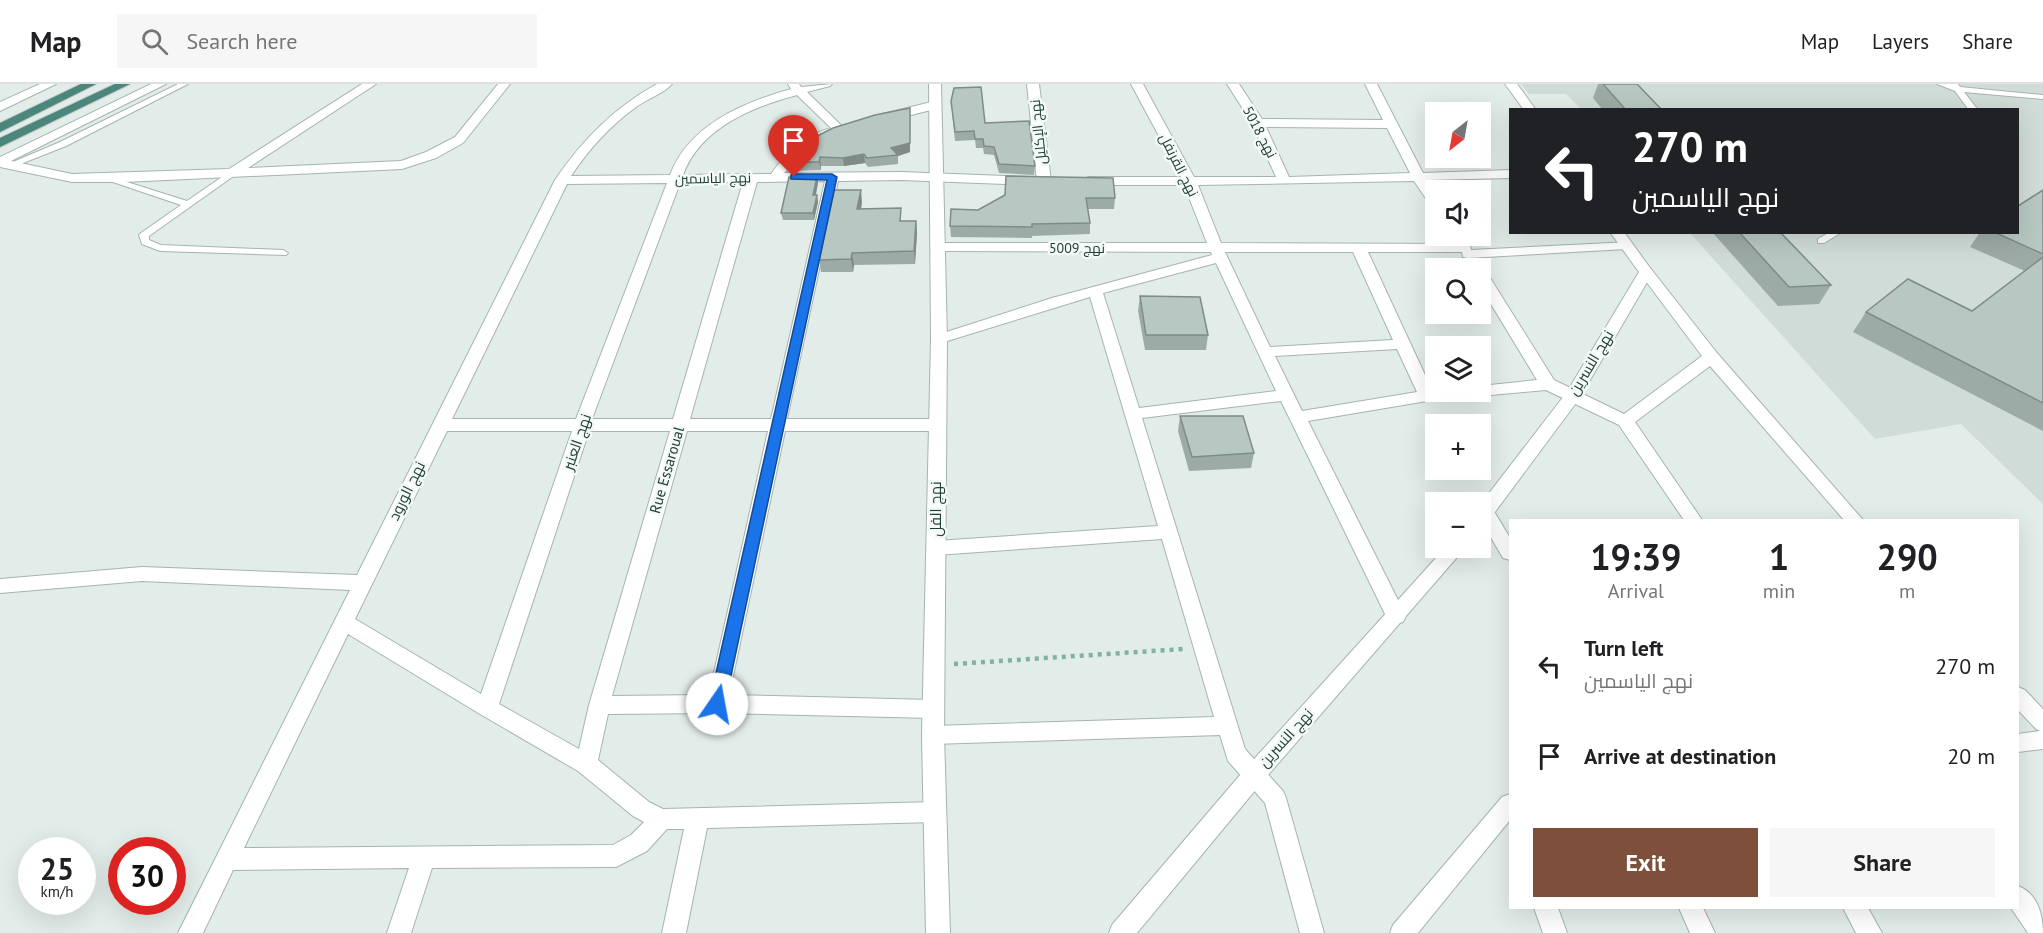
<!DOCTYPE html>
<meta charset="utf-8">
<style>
body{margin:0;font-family:"PT Sans",Cairo,sans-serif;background:#f6f6f6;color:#202124;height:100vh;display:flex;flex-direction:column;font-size:22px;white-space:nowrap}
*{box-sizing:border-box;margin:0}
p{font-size:20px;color:#757577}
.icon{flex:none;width:33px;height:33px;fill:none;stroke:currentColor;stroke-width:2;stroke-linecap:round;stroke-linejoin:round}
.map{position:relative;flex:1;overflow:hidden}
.drawer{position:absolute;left:1509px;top:435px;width:510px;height:390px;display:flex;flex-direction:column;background:#fff;border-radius:0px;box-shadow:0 6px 24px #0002}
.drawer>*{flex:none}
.banner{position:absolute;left:1509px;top:24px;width:510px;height:126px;border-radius:0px;box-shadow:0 6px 24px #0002;background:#202124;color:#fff;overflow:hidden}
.needle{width:39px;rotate:211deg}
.tools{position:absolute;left:1425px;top:18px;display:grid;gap:12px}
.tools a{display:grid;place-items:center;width:66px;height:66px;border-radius:0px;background:#fff;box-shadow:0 6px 24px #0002;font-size:30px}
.speed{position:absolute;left:18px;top:753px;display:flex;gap:12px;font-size:30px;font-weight:700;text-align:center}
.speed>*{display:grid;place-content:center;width:78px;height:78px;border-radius:50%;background:#fff;box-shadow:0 6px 24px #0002;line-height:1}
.speed small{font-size:15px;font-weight:400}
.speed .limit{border:9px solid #d22;background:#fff;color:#111}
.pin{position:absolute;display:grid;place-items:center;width:51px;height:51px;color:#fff;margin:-62px -26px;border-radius:50% 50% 50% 0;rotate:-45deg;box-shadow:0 0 6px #0007}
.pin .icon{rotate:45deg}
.me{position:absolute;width:66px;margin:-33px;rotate:12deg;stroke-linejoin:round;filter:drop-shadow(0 0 4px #0008)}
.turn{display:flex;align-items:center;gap:21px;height:126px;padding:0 24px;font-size:27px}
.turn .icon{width:78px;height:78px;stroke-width:2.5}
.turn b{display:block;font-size:42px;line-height:51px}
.eta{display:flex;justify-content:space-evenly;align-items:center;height:102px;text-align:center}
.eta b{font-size:36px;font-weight:800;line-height:42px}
.cta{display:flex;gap:12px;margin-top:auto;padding:12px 24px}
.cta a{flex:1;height:69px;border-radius:0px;background:#7e503c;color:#fff;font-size:24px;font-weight:800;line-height:69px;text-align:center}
.cta a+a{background:#f6f6f6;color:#202124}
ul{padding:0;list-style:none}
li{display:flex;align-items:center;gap:18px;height:90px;padding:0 24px}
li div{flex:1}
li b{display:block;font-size:22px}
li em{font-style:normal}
header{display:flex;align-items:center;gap:36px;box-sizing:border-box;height:84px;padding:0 30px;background:#fff;border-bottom:2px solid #e0e0e0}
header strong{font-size:28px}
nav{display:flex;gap:33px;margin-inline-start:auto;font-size:21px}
.search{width:420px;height:54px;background:#f6f6f6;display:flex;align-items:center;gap:15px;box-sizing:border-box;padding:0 21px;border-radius:0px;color:#757577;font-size:22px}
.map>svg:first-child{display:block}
</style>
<header>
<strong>Map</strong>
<div class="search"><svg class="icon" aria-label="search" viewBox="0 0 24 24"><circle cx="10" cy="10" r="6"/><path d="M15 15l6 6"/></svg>Search here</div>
<nav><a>Map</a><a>Layers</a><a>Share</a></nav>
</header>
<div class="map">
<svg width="2043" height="849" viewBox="0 0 2043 849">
<rect width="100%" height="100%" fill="#e2ece8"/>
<path fill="#d0dcd8" d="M 1521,0 L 2043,0 L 2043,420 L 1961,340 L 1875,355 L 1690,149 L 2018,148 L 2018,26 L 1581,25 L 1566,10 L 1529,10 Z"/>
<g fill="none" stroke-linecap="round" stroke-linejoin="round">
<g stroke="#a5b4b0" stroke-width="2">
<g id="service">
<path d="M 178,0 L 188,0 L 66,62 L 13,83 L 6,81 L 60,58 Z"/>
<path d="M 1937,0 L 1958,0 L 1960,3 L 2043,11 L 2043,15 L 1964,8 L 1978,26 L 1969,26 L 1955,7 Z"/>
<path d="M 232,86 L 236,89 L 235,91 L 149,152 L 149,156 L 161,161 L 283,166 L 288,169 L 286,171 L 160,167 L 142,160 L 139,151 L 141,149 L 181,121 L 101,94 L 108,92 L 187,117 Z"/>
<path d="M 1830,148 L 1842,148 L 1824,159 L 1818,159 L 1818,155 Z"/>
</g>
</g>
<g stroke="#a5b4b0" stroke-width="2">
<g id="minor">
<path d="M 40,0 L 56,0 L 0,27 L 0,18 Z"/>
<path d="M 151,0 L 166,0 L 11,77 L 72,90 L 229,85 L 362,0 L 376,0 L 248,84 L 401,77 L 426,68 L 455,53 L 498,0 L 510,0 L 463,59 L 436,74 L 402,85 L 124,98 L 72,98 L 0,83 L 0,73 Z"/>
<path d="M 657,0 L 672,0 C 663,10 647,15 636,23 C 610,42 589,65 571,92 L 670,91 C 689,41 742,19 791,5 L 788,0 L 799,0 L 801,3 L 832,0 L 830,2 L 807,8 L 845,45 L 810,63 L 784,89 L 901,88 L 1031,93 L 1037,97 L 1027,0 L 1039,0 L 1051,97 L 1049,100 L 1044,101 L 1038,97 L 1031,101 L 901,96 L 838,97 L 787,335 L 936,335 L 942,337 L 944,341 L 942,345 L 936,347 L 785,347 L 729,611 L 933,616 L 940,619 L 943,625 L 940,631 L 933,634 L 717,629 L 608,630 L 598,676 L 649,718 L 663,725 L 935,718 L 943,721 L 946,728 L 943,735 L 935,738 L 707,744 L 686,849 L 662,849 L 684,745 L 667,745 L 647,767 L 616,783 L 432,784 L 411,849 L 387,849 L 409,784 L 233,786 L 203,849 L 178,849 L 350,506 L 142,497 L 0,509 L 0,495 L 142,483 L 357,491 L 555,96 C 583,55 614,24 657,0 ZM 797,11 L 831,44 C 804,52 787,68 771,90 L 683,91 C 700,44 752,23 797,11 ZM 825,97 L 771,335 L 690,335 L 757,98 ZM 743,98 L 673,335 L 592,335 L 680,99 ZM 667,99 L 576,335 L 452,335 L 567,100 ZM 447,347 L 572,347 L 481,610 L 355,535 ZM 589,347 L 670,347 L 589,621 L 579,665 L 499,620 ZM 687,347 L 768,347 L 709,611 L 612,612 ZM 348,550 L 480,630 L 578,687 L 633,732 L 644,738 L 631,751 L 613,761 L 244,764 Z"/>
<path d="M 1131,0 L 1143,0 L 1194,93 L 1276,93 L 1252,39 L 1227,0 L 1239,0 L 1262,35 L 1383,36 L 1365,0 L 1377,0 L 1423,89 L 1510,86 L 1510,94 L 1427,96 L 1436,108 L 1436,123 L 1431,122 L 1414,97 L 1198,101 L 1221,159 L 1465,160 L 1470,161 L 1471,166 L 1631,158 L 1633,161 L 1626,165 L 1468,174 L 1463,173 L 1462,168 L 1368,168 L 1432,306 L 1480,308 L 1480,302 L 1537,296 L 1480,202 L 1480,185 L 1487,189 L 1554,296 L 1624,330 L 1702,272 L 1639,188 L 1641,185 L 1651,185 L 1717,269 L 1863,436 L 1844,436 L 1710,282 L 1635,338 L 1702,436 L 1684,436 L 1619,341 L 1546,306 L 1427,317 L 1308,337 L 1406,532 L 1403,538 L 1396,540 L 1389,538 L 1386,532 L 1281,317 L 1142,334 L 1245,665 L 1283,707 L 1286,714 L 1324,849 L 1300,849 L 1265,719 L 1228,677 L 1220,651 L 933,660 L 925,658 L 922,651 L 925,644 L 933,642 L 1214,633 L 1162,455 L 936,471 L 929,469 L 927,464 L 929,459 L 936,457 L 1158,442 L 1090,213 L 944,258 L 939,260 L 931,255 L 934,252 L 1052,214 L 1212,171 L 1211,168 L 938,167 L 931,163 L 938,159 L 1207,159 L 1184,101 L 1088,101 L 1081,97 L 1088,93 L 1181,93 ZM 1266,43 L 1387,44 L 1410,89 L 1289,93 ZM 1225,168 L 1353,168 L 1393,256 L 1270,263 ZM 1216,179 L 1276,307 L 1139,324 L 1103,209 ZM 1397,265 L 1417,308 L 1302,327 L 1275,272 Z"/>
<path d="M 935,17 L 941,21 L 939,24 L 887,37 L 881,33 L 883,30 Z"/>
<path d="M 1486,422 L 1492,424 L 1510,454 L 1510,476 L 1503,474 L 1480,435 L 1480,424 Z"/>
<path d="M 2018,603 L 2025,606 L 2043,625 L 2043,665 L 2018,668 L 2018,650 L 2040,647 L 2036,645 L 2018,626 Z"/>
<path d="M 1510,710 L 1510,736 L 1418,849 L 1390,849 L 1393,841 L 1502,713 Z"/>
<path d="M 2018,802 C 2037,809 2043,830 2043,849 L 2028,849 L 2011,824 L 2018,824 Z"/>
<path d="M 1534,824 L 1558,824 L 1567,849 L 1543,849 Z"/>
<path d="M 1679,824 L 1703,824 L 1715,849 L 1690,849 Z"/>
<path d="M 1843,824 L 1868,824 L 1882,849 L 1856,849 Z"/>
</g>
</g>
<g stroke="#a5b4b0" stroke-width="2">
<g id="tertiary">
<path d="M 929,0 L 941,0 L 947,255 L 944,651 L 950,849 L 926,849 L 922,651 L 931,255 Z"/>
<path d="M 1505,0 L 1517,0 L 1536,26 L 1524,26 Z"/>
<path d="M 1610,148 L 1624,148 L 1653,188 L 1579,315 L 1486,440 L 1480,442 L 1480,421 L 1567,308 L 1639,188 Z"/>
<path d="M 1445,464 L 1465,464 L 1262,698 L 1137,849 L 1109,849 L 1112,841 L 1246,684 Z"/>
</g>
</g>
<g stroke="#c1c9c7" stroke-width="2">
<g id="trunk">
<path d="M 81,0 L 96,0 L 0,48 L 0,39 Z"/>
<path d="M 115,0 L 130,0 L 0,63 L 0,54 Z"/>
</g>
</g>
<path stroke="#83b0a5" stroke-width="4.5" stroke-dasharray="4 5" stroke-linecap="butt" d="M 954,580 L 1183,565"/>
<use href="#service" fill="#fff" fill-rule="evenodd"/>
<use href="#minor" fill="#fff" fill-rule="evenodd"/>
<use href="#tertiary" fill="#fff" fill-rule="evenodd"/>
<use href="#trunk" fill="#4a867c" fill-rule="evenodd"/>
</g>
<g fill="#9daba7">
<path d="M 1598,0 L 1637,0 L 1662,26 L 1603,26 L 1593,14 Z"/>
<path d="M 951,17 L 1035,82 L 1034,91 L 999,89 L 994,71 L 984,70 L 983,64 L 976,64 L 975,56 L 955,57 Z"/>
<path d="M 910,24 L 910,68 L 898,72 L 898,80 L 868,83 L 865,79 L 844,82 L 821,82 L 821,86 L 793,87 L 792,78 Z"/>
<path d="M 817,93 L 818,99 L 816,111 L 817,111 L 818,118 L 814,136 L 783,136 L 781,129 Z"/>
<path d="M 1113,94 L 1115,114 L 1114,125 L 1088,125 L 1090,139 L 1090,150 L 1032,152 L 1032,154 L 951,153 L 950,142 L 978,126 Z"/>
<path d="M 2043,106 L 2043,347 L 1853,248 L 1866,228 L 1972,227 L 2025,187 L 1970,163 L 1980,148 L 2018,148 Z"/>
<path d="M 862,118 L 861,125 L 902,137 L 916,137 L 917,149 L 915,180 L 854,181 L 853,188 L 821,188 L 819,176 Z"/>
<path d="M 1712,148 L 1780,148 L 1831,201 L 1819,220 L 1778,222 Z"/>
<path d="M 1140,212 L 1208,251 L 1206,266 L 1145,266 L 1138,227 Z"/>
<path d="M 1180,332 L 1254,369 L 1251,384 L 1189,387 L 1178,347 Z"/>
</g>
<g fill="#808b88">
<path d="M 910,24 L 910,68 L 898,72 L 891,64 Z"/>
<path d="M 864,70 L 865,79 L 844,82 L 843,74 Z"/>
<path d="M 820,73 L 821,82 L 821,86 L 819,78 Z"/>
<path d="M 817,93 L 818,99 L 814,118 L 813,111 Z"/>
<path d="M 861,106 L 862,118 L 859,137 L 857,125 Z"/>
<path d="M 817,111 L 818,118 L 814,136 L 813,129 Z"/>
<path d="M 916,137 L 917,149 L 915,180 L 914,167 Z"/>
<path d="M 852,169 L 854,181 L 853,188 L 851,175 Z"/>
</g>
<g fill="#b7c7c2" stroke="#808b88" stroke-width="1.5">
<path d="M 1603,0 L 1637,0 L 1662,26 L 1626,26 Z"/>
<path d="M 981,3 L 985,39 L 1029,37 L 1035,82 L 999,80 L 994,63 L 984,62 L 983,55 L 975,55 L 974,47 L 955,48 L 951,17 L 954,4 Z"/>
<path d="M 910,24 L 910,59 L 891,64 L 898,71 L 867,74 L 864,70 L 843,74 L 820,73 L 819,78 L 792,78 L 798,66 L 815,53 L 833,44 L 875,31 Z"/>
<path d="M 1006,92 L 1113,94 L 1115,114 L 1086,114 L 1090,139 L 1032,140 L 1032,143 L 950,142 L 951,125 L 978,126 L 1005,111 Z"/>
<path d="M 789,93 L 817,93 L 813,111 L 817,111 L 813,129 L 781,129 Z"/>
<path d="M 834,106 L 861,106 L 857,125 L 901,124 L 900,137 L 916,137 L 914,167 L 852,169 L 851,175 L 819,176 Z"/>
<path d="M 2043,106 L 2043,170 L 1994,148 L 2018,148 L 2018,122 Z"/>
<path d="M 1739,148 L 1780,148 L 1831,201 L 1789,203 Z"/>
<path d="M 2043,173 L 2043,319 L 1866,228 L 1908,195 L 1972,227 Z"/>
<path d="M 1140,212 L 1200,213 L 1208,251 L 1146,251 Z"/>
<path d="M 1180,332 L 1243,332 L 1254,369 L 1192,373 Z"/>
</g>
<path fill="#1a73e8" stroke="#114b97" stroke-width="1.5" d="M 794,90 L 832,90 L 837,93 L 725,620 L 722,625 L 717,627 L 711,625 L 709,620 L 827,96 L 791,95 L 791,91 Z"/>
<g text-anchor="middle" stroke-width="5" stroke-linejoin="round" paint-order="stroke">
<g font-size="14" fill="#223e38" stroke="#f3f9f6">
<text transform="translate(1038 48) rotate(-96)" y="5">نهج الإكليل</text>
<text transform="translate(1260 48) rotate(62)" y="5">نهج 5018</text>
<text transform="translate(1179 81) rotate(63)" y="5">نهج القرنفل</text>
<text transform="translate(713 94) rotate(-1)" y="5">نهج الياسمين</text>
<text x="1077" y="169">نهج 5009</text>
</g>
<g font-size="15" fill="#223e38" stroke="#f3f9f6">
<text transform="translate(1591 279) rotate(-59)" y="5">نهج النسرين</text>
<text transform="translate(577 358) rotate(-71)" y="5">نهج العنبر</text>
<text transform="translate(667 386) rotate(-74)" y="5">Rue Essaroual</text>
<text transform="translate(407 407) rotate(-64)" y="5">نهج الورود</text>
<text transform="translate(936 425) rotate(-90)" y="5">نهج الفل</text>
<text transform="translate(1286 654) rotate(-48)" y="5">نهج النسرين</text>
</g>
</g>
</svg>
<div class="tools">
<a><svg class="needle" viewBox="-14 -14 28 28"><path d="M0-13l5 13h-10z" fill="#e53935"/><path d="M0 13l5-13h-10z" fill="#757577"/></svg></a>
<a><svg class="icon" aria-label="sound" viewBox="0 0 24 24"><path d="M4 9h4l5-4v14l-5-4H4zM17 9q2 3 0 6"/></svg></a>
<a><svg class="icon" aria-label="search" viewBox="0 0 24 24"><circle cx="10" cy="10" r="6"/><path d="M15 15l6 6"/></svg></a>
<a><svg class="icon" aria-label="layers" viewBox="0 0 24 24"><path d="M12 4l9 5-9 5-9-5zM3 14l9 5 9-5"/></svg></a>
<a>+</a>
<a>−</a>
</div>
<div class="speed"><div>25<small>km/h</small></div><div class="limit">30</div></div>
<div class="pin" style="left:794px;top:93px;background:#d93025"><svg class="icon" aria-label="arrive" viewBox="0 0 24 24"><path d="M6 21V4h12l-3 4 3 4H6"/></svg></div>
<svg class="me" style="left:717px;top:620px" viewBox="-20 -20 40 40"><circle r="19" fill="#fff"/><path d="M0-13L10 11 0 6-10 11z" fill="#1a73e8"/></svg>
<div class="banner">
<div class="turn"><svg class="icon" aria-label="left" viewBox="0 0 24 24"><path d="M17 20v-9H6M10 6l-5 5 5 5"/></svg><div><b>270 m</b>نهج الياسمين</div></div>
</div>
<section class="drawer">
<div class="eta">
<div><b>19:39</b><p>Arrival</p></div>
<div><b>1</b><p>min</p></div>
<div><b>290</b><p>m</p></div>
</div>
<ul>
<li><svg class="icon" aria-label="left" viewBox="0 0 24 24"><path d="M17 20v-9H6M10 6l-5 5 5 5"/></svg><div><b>Turn left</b><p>نهج الياسمين</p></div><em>270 m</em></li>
<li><svg class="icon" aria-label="arrive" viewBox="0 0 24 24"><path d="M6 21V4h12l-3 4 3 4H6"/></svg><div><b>Arrive at destination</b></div><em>20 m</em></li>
</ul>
<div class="cta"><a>Exit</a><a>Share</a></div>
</section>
</div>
